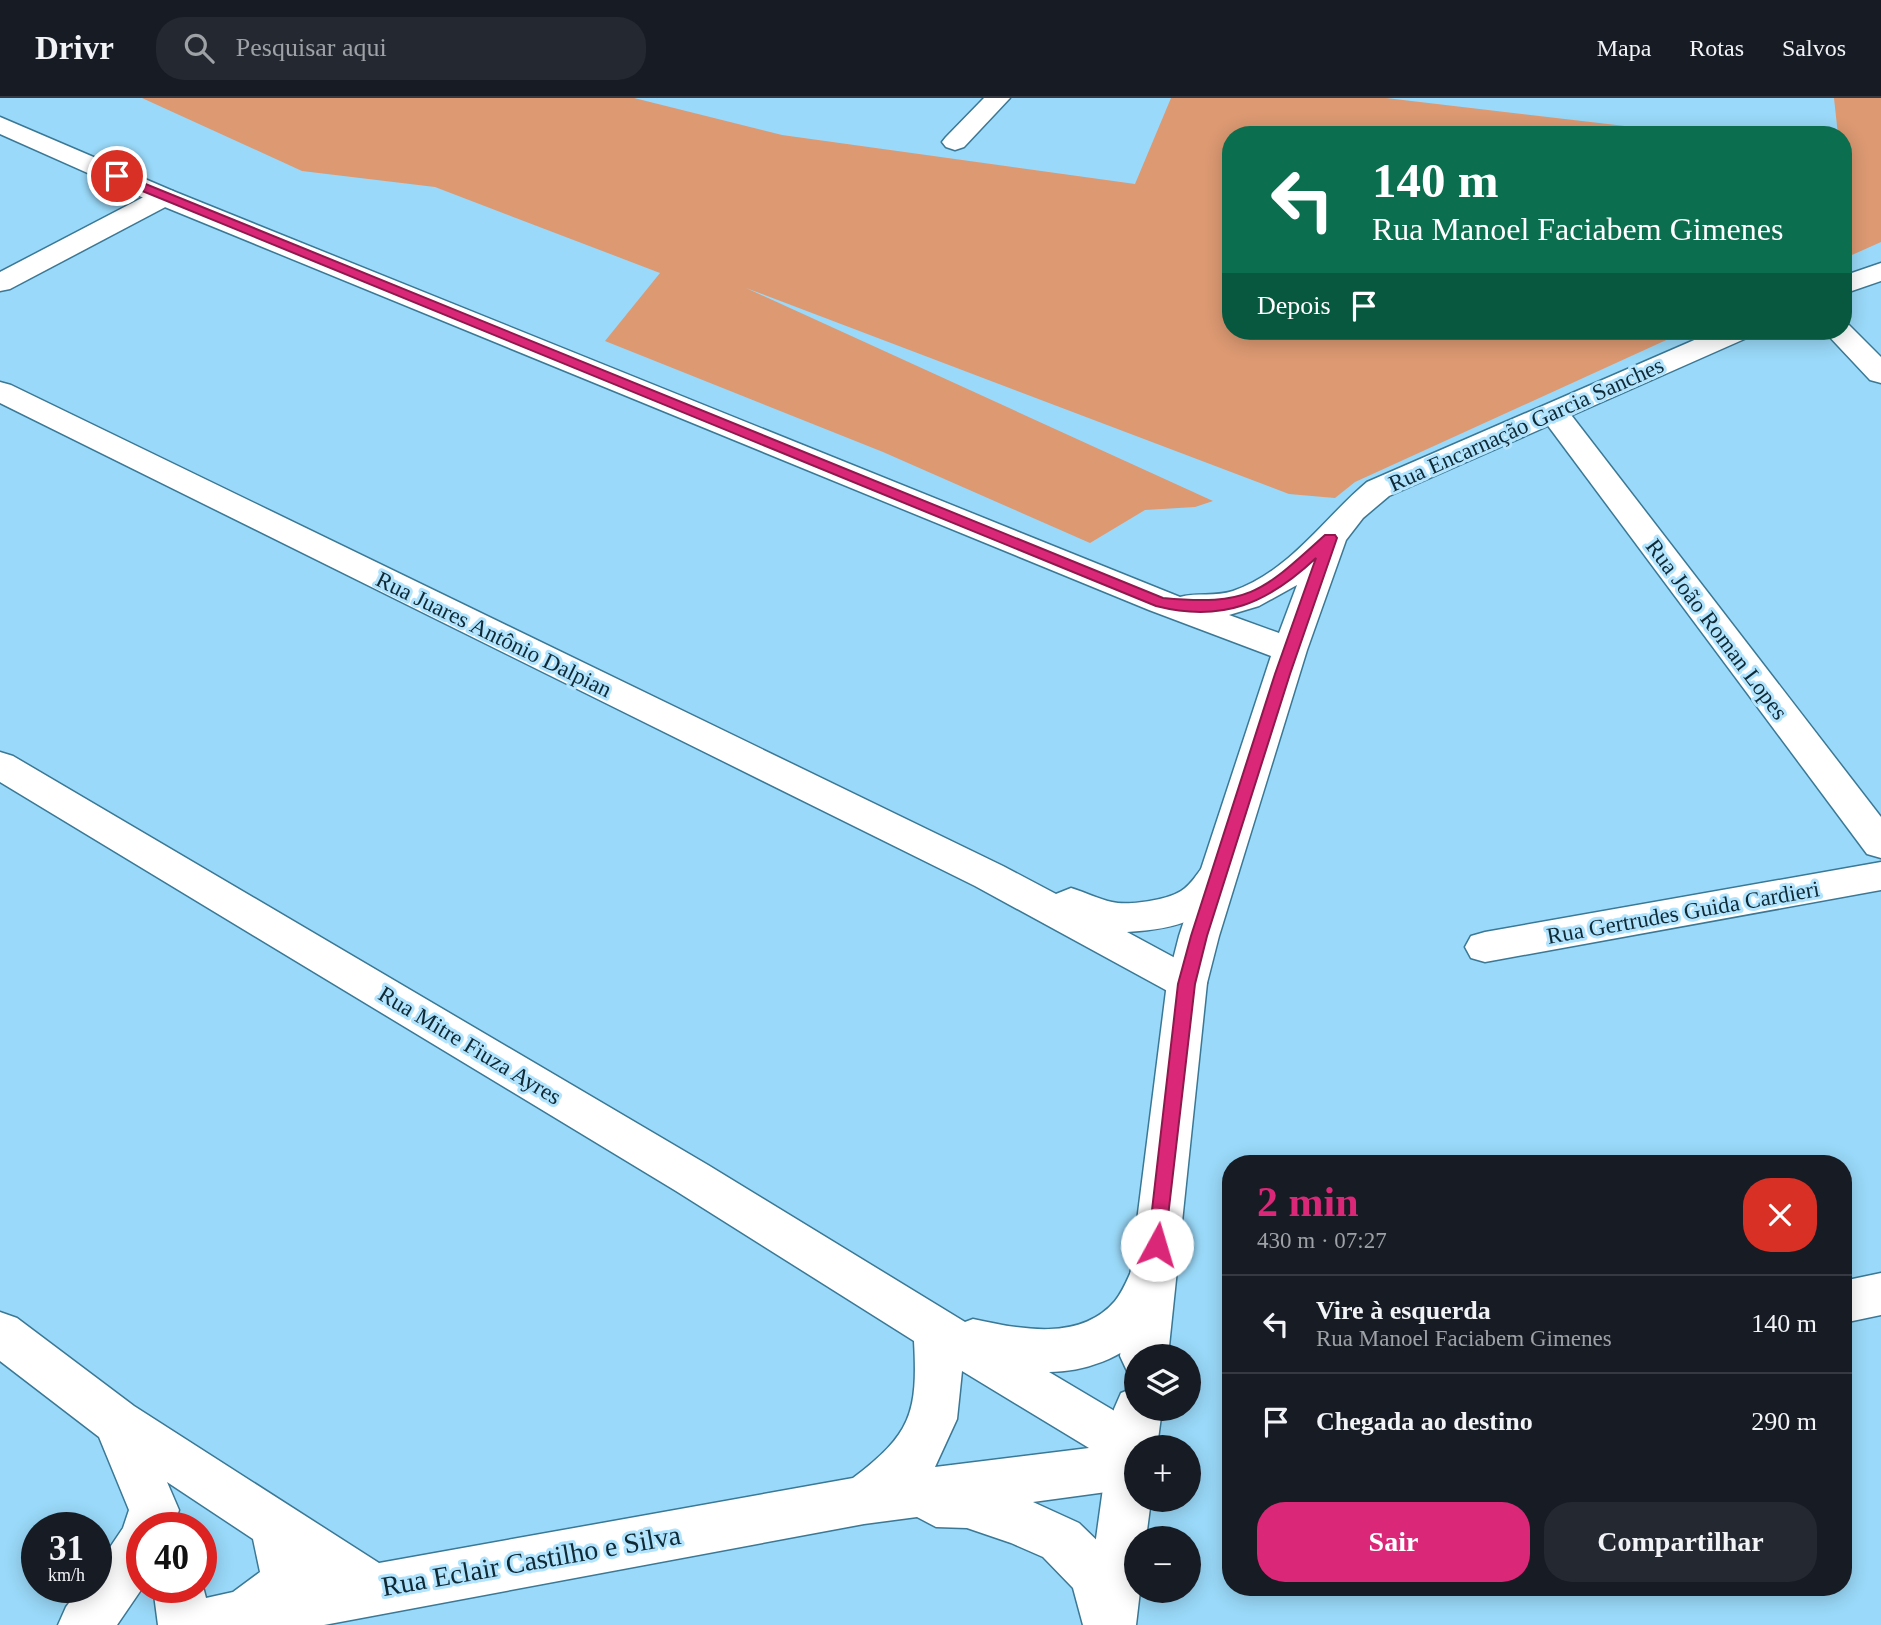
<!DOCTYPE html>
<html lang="pt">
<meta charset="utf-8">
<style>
body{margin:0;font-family:Georgia,serif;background:#242831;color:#f1f3f6;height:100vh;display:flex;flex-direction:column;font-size:26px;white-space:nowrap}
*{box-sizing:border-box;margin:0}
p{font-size:23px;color:#9ea1a6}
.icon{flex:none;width:38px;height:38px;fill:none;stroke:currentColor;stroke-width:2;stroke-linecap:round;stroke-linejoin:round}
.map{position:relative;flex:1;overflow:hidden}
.drawer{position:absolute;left:1222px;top:1057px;width:630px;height:441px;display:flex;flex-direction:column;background:#171b24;border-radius:28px;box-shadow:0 4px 18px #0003}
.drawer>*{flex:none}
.banner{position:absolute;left:1222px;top:28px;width:630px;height:214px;border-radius:28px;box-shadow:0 4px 18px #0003;background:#0b6e4f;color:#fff;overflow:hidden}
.buttons{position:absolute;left:1124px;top:1246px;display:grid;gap:14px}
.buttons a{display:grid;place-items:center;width:77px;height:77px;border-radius:50%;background:#171b24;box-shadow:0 4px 18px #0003;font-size:35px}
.speed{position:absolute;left:21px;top:1414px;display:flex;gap:14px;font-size:35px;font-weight:700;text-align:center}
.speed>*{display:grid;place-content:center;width:91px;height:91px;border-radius:50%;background:#171b24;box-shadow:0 4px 18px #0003;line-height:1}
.speed small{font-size:18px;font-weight:400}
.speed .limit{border:10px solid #d22;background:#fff;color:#111}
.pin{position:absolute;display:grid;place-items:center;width:60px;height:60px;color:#fff;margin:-30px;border:4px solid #fff;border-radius:50%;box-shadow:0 2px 7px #0007}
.me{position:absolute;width:77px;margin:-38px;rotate:6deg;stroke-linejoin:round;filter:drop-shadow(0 0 5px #0008)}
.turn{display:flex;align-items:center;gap:24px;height:147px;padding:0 35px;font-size:32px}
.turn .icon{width:91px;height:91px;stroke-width:2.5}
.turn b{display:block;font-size:49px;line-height:60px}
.then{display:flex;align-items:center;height:66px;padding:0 35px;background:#0003;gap:14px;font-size:26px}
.round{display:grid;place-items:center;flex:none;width:74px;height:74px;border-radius:28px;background:#242831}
.head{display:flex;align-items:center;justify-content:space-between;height:119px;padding:0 35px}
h1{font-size:42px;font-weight:800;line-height:52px;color:#db2777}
.action{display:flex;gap:14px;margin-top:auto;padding:14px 35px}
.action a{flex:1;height:80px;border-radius:28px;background:#db2777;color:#fff;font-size:28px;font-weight:800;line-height:80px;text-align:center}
.action a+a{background:#242831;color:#f1f3f6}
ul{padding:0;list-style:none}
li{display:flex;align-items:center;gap:21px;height:98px;padding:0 35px;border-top:2px solid #363941}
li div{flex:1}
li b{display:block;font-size:26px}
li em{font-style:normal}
header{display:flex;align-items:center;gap:42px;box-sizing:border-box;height:98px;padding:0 35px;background:#171b24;border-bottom:2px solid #363941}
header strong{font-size:33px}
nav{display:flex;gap:38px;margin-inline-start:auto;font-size:24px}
.search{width:490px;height:63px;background:#242831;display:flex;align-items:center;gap:18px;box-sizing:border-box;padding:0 24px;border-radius:28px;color:#9ea1a6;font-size:26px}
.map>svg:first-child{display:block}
</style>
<header>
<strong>Drivr</strong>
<div class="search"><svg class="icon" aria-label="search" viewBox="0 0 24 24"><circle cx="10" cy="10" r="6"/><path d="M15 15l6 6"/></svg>Pesquisar aqui</div>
<nav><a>Mapa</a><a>Rotas</a><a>Salvos</a></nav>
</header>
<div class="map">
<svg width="1881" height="1527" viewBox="0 0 1881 1527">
<rect width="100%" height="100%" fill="#9ad9f9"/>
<g fill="#dc9972">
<path d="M 142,0 L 634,0 L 782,37 L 1135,86 L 1171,0 L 1386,0 L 1702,37 L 1230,37 L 1230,233 L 1686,233 L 1355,384 L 1335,400 L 1289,396 L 746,190 L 1213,403 L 1195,409 L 1145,412 L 1090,445 L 883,354 L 605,243 L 660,175 L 435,89 L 302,73 Z"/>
<path d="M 1834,0 L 1881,0 L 1881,144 L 1843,161 L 1843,37 L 1838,37 Z"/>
</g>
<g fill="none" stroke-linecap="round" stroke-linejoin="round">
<g stroke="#3a7895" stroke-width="3">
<g id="minor">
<path d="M 984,0 L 1010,0 L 964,49 L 955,52 L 946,49 L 942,44 L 946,39 Z"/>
<path d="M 164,91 L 173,93 L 177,99 L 173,105 L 10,191 L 0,193 L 0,174 L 155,93 Z"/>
<path d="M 1843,225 L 1849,227 L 1881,259 L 1881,285 L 1870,282 L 1824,233 L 1843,233 Z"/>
<path d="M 0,284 L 11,287 L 1003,768 L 1056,796 L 1071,790 C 1085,794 1098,801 1112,804 C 1128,808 1167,802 1181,793 C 1204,778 1198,754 1233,765 L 1238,775 C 1212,822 1178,831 1127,834 L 1201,874 L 1207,885 L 1201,896 L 1187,901 L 1173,896 L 975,788 L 0,305 Z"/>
<path d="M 1554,306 L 1565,309 L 1881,719 L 1881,760 L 1867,756 L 1543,321 L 1539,315 L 1543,309 Z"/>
<path d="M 0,654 L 13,658 L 708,1067 L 965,1224 L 973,1221 C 1019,1231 1080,1244 1115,1203 C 1124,1192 1129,1177 1135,1165 L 1151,1159 L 1167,1165 L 1174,1179 C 1166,1196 1160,1218 1147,1233 C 1125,1260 1083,1274 1049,1274 L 1150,1334 L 1157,1349 L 1136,1349 L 1136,1390 L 1033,1404 L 1079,1425 L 1113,1458 L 1135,1527 L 1083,1527 L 1073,1490 L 1043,1459 L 1011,1445 L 967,1430 L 936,1429 L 917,1419 L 864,1426 L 324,1527 L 158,1527 L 153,1489 L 201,1489 L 201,1481 L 206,1500 L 233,1494 L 260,1474 L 253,1441 L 167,1384 L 179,1412 L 173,1430 L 142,1430 L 143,1489 L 117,1527 L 58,1527 L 66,1509 L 81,1489 L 96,1489 L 96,1470 L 123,1430 L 129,1412 L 99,1339 L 0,1263 L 0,1214 L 17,1220 L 134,1308 L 379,1465 L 853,1380 C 911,1336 918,1315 914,1243 L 676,1093 L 0,684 ZM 962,1273 L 1089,1350 L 935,1369 L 957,1321 Z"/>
<path d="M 1881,764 L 1881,792 L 1485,864 L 1471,860 L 1465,849 L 1471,838 L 1485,834 Z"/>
<path d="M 1881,1175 L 1881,1217 L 1843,1225 L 1843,1183 Z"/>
</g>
</g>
<g stroke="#3a7895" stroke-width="3">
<g id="tertiary">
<path d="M 0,19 L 173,93 L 1180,499 C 1197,494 1216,499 1233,493 C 1290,473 1323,421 1367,384 L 1715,233 L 1754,233 L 1749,239 L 1389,398 L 1363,420 L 1346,442 L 1307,552 L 1219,838 L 1207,885 L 1168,1258 L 1136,1258 L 1136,1276 L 1127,1273 L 1120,1258 L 1167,885 L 1179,838 L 1271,558 L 1149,512 L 155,105 L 0,36 ZM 1297,487 L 1279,535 L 1229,517 L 1259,508 Z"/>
<path d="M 1881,165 L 1881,183 L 1843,196 L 1843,178 Z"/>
<path d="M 1136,1289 L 1136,1311 L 1162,1311 L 1157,1349 L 1136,1349 L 1136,1402 L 1151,1402 L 1146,1440 L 1136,1440 L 1136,1493 L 1140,1493 L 1136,1527 L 1084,1527 L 1114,1311 L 1121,1295 Z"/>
</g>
</g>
<use href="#minor" fill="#fff" fill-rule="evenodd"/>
<use href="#tertiary" fill="#fff" fill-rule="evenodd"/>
</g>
<path fill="#db2777" stroke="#8e194d" stroke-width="2" d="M 113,76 L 121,76 L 1163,500 C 1250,508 1262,494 1325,437 L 1335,437 L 1337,440 L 1290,576 L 1207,838 L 1195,886 L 1164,1153 L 1157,1156 L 1151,1153 L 1148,1147 L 1178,886 L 1191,838 L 1275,576 L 1316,460 C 1268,505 1223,525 1156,508 L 113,81 Z"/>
<g text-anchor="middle" stroke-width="6" stroke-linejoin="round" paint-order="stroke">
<g font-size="23" fill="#0f2935" stroke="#b2e4fe">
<text transform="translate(1526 326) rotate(-24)" y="8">Rua Encarnação Garcia Sanches</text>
<text transform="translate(1717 531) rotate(53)" y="8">Rua João Roman Lopes</text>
<text transform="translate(494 536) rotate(26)" y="8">Rua Juares Antônio Dalpian</text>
<text transform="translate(1683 814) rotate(-10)" y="8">Rua Gertrudes Guida Cardieri</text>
<text transform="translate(470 947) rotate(31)" y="8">Rua Mitre Fiuza Ayres</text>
</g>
<g font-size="28" fill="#0f2935" stroke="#b2e4fe">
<text transform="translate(531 1462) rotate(-10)" y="10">Rua Eclair Castilho e Silva</text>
</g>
</g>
</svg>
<div class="buttons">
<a><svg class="icon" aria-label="layers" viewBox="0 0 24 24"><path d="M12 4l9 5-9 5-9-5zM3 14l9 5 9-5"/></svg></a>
<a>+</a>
<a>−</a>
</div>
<div class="speed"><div>31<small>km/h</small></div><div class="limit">40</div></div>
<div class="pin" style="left:117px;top:78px;background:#d93025"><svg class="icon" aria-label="arrive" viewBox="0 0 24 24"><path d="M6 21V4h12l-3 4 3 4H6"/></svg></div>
<svg class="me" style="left:1157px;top:1147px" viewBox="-20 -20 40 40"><circle r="19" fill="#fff"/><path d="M0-13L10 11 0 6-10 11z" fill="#db2777"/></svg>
<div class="banner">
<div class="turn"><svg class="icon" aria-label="left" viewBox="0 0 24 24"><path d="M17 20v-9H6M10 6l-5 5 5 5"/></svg><div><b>140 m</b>Rua Manoel Faciabem Gimenes</div></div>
<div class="then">Depois<svg class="icon" aria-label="arrive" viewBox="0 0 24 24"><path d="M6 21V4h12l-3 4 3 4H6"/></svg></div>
</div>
<section class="drawer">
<div class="head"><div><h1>2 min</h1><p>430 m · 07:27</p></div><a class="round" style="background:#d93025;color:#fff"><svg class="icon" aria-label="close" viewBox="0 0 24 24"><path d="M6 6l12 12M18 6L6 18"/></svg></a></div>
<ul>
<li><svg class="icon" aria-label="left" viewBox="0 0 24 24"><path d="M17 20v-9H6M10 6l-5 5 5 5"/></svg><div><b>Vire à esquerda</b><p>Rua Manoel Faciabem Gimenes</p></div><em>140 m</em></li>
<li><svg class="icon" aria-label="arrive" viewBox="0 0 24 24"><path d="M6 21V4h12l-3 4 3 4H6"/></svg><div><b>Chegada ao destino</b></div><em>290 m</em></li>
</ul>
<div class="action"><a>Sair</a><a>Compartilhar</a></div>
</section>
</div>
